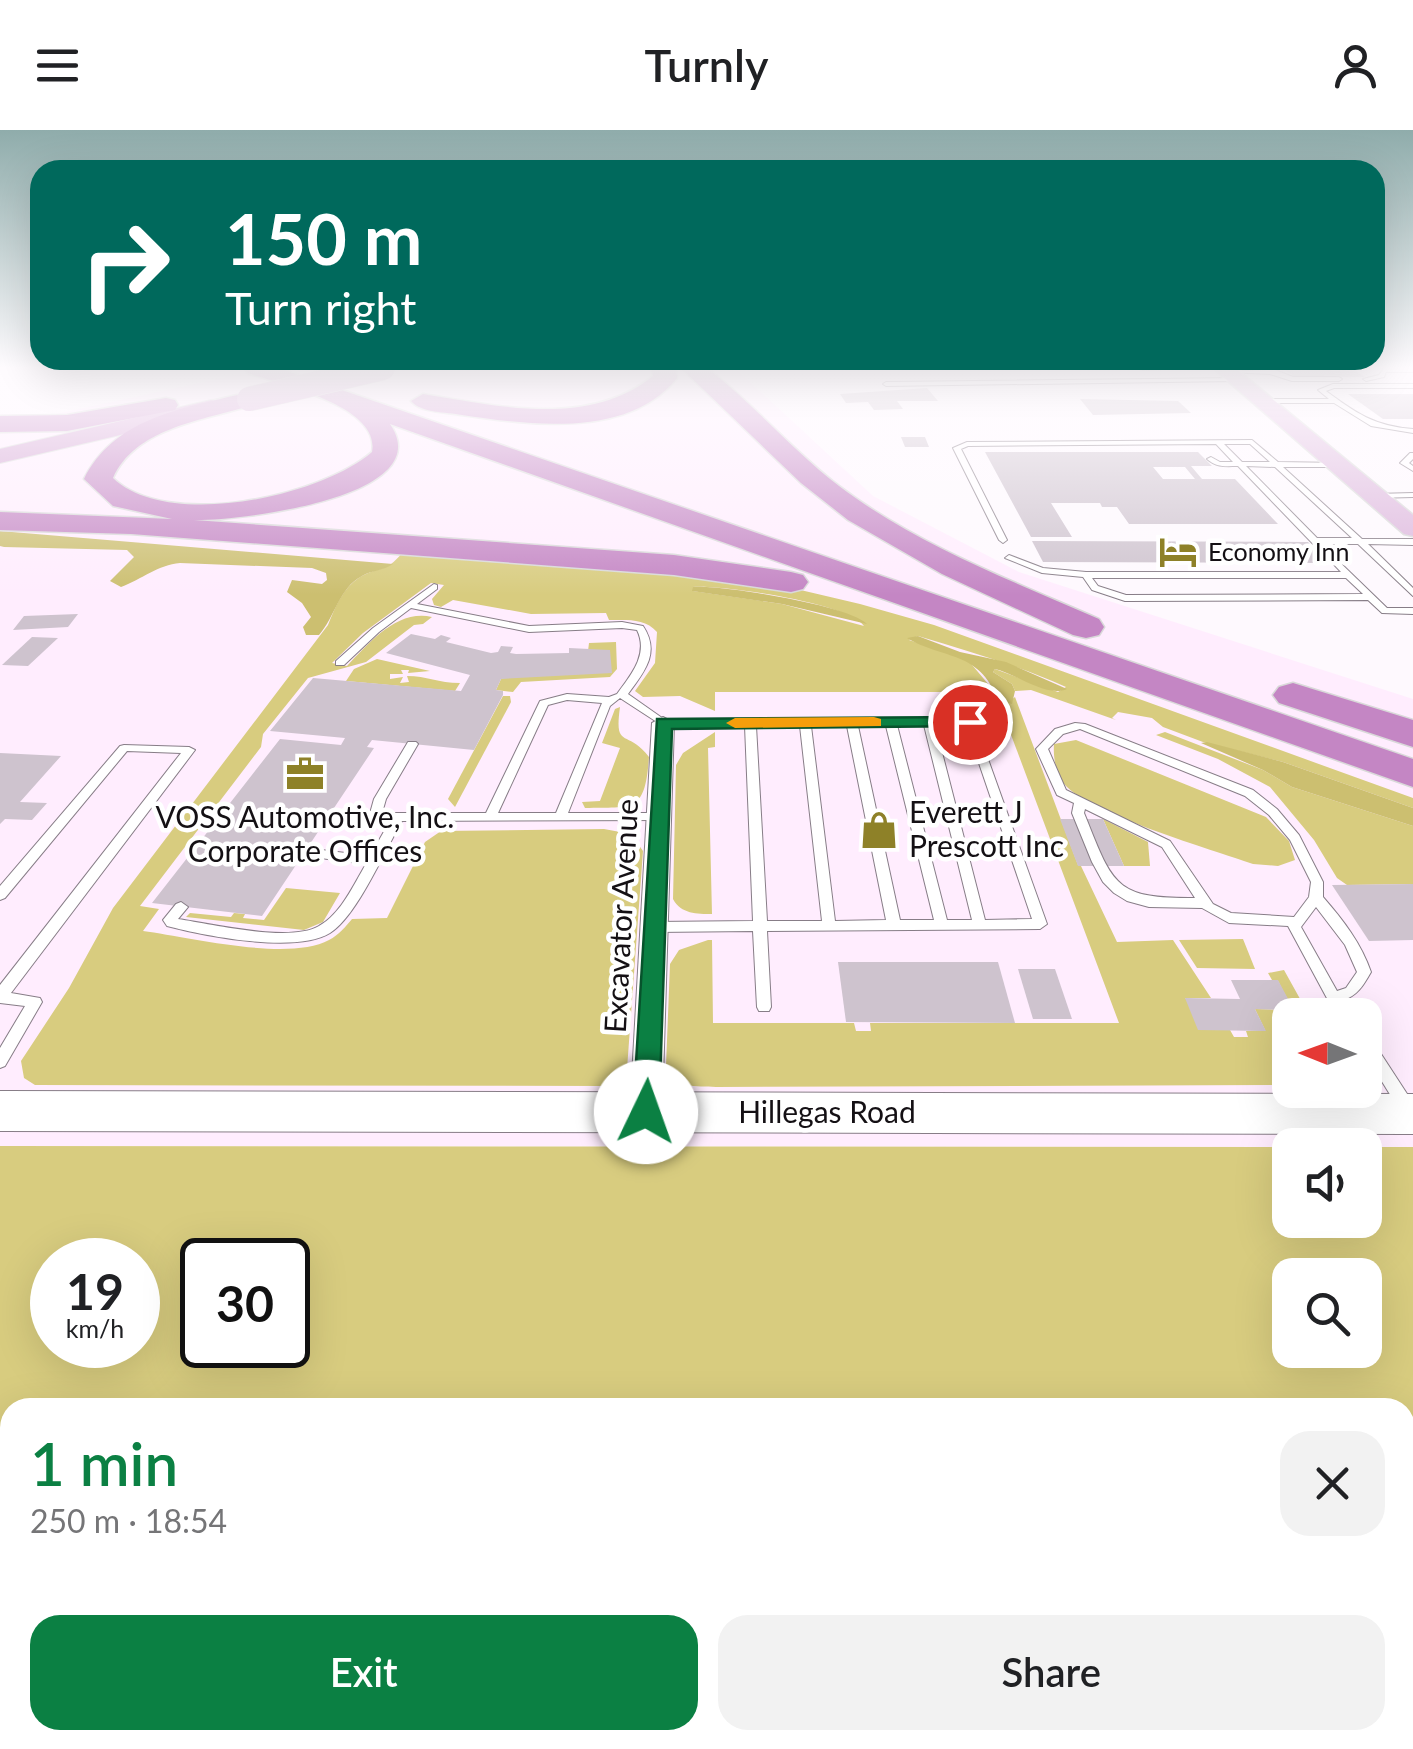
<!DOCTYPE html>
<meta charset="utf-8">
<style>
body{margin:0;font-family:Lato,sans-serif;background:#f2f2f2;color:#202124;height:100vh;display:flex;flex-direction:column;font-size:38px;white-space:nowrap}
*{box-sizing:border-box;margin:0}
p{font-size:32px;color:#757577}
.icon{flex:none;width:55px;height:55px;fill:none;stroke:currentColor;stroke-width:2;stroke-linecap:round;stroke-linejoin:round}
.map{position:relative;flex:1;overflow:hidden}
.sheet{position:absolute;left:0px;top:1268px;width:1415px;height:352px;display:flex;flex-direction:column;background:#fff;border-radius:30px 30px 0 0;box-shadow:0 10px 40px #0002}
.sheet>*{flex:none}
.guide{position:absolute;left:30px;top:30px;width:1355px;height:210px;border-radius:30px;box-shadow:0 10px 40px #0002;background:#00695c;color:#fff;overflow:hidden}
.needle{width:65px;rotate:271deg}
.buttons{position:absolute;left:1272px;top:868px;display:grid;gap:20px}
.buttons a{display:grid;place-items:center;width:110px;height:110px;border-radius:20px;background:#fff;box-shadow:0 10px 40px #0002;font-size:50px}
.speed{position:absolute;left:30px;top:1108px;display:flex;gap:20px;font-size:50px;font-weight:700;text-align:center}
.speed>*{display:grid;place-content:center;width:130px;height:130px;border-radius:50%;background:#fff;box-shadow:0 10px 40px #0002;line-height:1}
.speed small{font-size:25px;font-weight:400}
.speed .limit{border:5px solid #111;border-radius:15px;background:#fff;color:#111}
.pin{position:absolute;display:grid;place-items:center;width:85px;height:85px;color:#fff;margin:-42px;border:5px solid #fff;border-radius:50%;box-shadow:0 2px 10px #0007}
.me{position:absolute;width:110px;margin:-55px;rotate:3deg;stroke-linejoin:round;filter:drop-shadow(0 0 8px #0008)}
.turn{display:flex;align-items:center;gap:35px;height:210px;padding:0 30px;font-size:45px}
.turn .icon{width:130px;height:130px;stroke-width:2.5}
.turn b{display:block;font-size:70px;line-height:85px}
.round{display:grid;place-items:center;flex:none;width:105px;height:105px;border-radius:30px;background:#f2f2f2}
.head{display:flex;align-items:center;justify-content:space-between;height:170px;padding:0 30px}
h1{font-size:60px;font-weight:600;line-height:75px;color:#0b8043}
.cta{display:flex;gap:20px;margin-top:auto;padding:20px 30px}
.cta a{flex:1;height:115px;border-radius:30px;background:#0b8043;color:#fff;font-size:40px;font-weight:600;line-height:115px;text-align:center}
.cta a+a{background:#f2f2f2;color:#202124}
header{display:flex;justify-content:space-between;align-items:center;height:130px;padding:0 30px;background:#fff;font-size:45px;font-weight:600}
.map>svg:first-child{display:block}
</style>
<header><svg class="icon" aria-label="menu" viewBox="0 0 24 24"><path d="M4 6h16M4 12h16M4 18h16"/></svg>Turnly<svg class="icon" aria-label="person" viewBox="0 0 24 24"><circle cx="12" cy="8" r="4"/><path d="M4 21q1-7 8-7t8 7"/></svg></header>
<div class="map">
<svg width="1413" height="1619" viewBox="0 0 1413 1619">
<rect width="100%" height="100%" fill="#fef9fe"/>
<path fill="#ffedfe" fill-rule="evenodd" d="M 269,238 L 735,238 L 873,366 L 1019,442 L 1413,569 L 1413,1017 L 0,1016 L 0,296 ZM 1290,885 L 1365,885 L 1365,960 L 1290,960 Z"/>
<g fill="#d8cc7f" fill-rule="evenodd">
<path d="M 402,423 L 663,442 L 792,458 L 860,474 L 934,495 L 1413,668 L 1413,678 L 1283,632 L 1203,612 L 1163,597 L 1152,588 L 1118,582 L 1112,588 L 1116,590 L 1031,560 L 1015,561 L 1012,554 L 993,542 L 995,539 L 1058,562 L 1066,557 C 1017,535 968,521 918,506 L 909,510 L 967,529 L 995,562 L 715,562 L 715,581 L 680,566 L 643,567 L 635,561 L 655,533 L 657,502 C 645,488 627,490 609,490 L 606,483 L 531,484 L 453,470 L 441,477 L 434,475 L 432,469 L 444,455 L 431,453 L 363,503 L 332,533 L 347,536 C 369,513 397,479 432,487 L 423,494 L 414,495 L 366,532 L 308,548 L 263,604 L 261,617 L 140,776 L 159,779 L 143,801 C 189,807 288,832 329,810 C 339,805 346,796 352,789 L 387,788 L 425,712 L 441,701 L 604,699 L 631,704 L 643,721 L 627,939 L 606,956 L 35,955 L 24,948 L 21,931 L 69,858 L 113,778 L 328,495 C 335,477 343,458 360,447 C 379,436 386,443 402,423 ZM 693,457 C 723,455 849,473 864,496 L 782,474 L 693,461 Z"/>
<path d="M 616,512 L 617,539 L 610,547 L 521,552 L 513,562 L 496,560 L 501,549 L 588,521 L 589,513 Z"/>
<path d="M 377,529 L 430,541 L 408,543 L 409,540 L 401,540 L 403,544 L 390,544 L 390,549 L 403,547 L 400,553 L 409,552 L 407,546 C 427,546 438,553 460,553 L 455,561 L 346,551 L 354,539 Z"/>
<path d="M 503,566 L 510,566 L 511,572 L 455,677 L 448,669 Z"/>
<path d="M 1015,567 L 1078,735 L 1081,736 L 1117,812 L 1173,810 L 1211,868 L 1185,868 L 1230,900 L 1234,907 L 1248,907 L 1246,901 L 1265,900 L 1255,879 L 1293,880 L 1278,851 L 1272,850 L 1268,843 L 1284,840 L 1309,885 L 1290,885 L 1290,955 L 716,957 C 697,956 672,959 666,936 L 670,834 L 679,820 L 708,810 L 712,810 L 713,893 L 854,893 L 856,901 L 871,901 L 870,893 L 1119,893 L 998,570 L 1007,573 Z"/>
<path d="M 620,577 C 614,621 627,598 649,627 C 645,682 635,677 585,678 L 582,672 L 600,671 L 620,618 L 602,613 L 615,579 Z"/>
<path d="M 715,602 L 715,617 L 708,618 L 712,784 C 697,784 681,784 673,769 L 676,635 L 683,623 Z"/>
<path d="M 1165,602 L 1263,640 L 1292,657 L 1413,696 L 1413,754 L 1347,755 L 1337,748 L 1314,710 L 1270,657 L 1218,629 L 1156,605 Z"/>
<path d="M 1076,610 L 1266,687 L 1289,711 L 1295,730 L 1278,736 L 1253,734 C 1210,719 1097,686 1067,657 C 1056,647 1053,628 1054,614 Z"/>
<path d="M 1103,689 L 1148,712 L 1150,736 L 1124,736 Z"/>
<path d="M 286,758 L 340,763 L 323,792 L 304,800 L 186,787 L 190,783 L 231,787 L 234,783 L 245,784 L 243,788 L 264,790 Z"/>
<path d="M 1243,809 L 1255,839 L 1197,838 L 1179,810 Z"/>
<path d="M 0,1016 L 1290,1017 L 1290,1090 L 1365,1090 L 1365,1017 L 1413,1017 L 1413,1619 L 0,1619 ZM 52,1130 L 138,1130 L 138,1215 L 52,1215 ZM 202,1130 L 288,1130 L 288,1215 L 202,1215 ZM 1290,1145 L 1365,1145 L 1365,1220 L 1290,1220 ZM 10,1278 L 1405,1278 L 1405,1610 L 10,1610 Z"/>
</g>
<g fill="#ccbf70">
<path d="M 0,401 L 393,434 C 383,441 372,440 362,446 C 339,458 335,487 319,505 L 306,505 L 303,497 L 311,487 L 302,473 L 287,462 L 292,450 L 322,454 L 327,450 L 326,443 L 312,438 L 180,433 C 158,435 142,449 121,457 L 110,451 L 134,427 L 127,420 L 4,417 L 0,416 Z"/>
<path d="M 693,457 C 722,455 848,475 867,494 L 782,474 L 692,461 Z"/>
<path d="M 918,506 L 960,522 L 1006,532 L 1067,559 C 1046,568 1017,544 995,539 L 993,542 L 1012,554 L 1015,561 L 1012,574 L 998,570 C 979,520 944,530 907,508 Z"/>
<path d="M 1207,612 L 1283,632 L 1413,678 L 1413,696 L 1292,657 L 1263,640 L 1201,613 Z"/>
</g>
<g fill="#cec3ce" fill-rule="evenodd">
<path d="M 1283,238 L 1352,238 L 1365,247 L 1295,247 Z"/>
<path d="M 927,258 L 938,271 L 897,271 L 903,279 L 874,280 L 868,272 L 846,273 L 840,264 Z"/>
<path d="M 1348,264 L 1413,264 L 1413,289 L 1383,289 Z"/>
<path d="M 1080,269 L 1178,271 L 1191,283 L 1093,285 Z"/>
<path d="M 901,307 L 925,307 L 929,317 L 905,317 Z"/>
<path d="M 985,322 L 1198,322 L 1212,336 L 1191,336 L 1202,349 L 1235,349 L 1278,394 L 1129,394 L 1117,377 L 1102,377 L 1100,373 L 1051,373 L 1072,407 L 1031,407 ZM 1153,337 L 1185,337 L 1195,349 L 1163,349 Z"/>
<path d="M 1032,411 L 1308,412 L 1329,433 L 1043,432 Z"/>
<path d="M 78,484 L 68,497 L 13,500 L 24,486 Z"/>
<path d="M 411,504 L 435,509 L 441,505 L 451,508 L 446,512 L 491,523 L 498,522 L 501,516 L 513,517 L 510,523 L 516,524 L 569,523 L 569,518 L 610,520 L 612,543 L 501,549 L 496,560 L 503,561 L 503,565 L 474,620 L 372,610 L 367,617 L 374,618 L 262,786 L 152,773 L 280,609 L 341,615 L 345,608 L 270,601 L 313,548 L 461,561 L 470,545 L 386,523 Z"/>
<path d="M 32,507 L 58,508 L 28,536 L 2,535 Z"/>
<path d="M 0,623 L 61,626 L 20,672 L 47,673 L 32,690 L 5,689 L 0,694 Z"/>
<path d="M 1060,689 L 1103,689 L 1124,736 L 1078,736 Z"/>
<path d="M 1413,754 L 1413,810 L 1369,811 L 1332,755 Z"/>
<path d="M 838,832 L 998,832 L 1015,893 L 846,892 Z"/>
<path d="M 1018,839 L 1055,839 L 1072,889 L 1033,889 Z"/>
<path d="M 1231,850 L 1278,850 L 1294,880 L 1255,879 L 1266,901 L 1198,900 L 1185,868 L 1240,869 Z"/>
</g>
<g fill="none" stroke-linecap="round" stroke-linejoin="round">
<g stroke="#877d87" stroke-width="2">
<g id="service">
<path d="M 1139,238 L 1182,238 L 1142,240 Z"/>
<path d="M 1263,238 L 1270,238 L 1293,247 L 1339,247 L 1342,249 L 1339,251 L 1292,251 L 1270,244 L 1226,242 L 1265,240 Z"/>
<path d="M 1384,238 L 1413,238 L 1413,242 L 1386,242 L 1384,247 L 1366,251 L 1363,249 L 1379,245 Z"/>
<path d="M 1238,248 L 1236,251 L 886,256 L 883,254 L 886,252 Z"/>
<path d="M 1333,254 L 1413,254 L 1413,258 L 1334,258 L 1326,261 C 1356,283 1374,296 1413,299 L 1413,303 L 1371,296 L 1334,273 L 1263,273 L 1260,271 L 1263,269 L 1329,269 L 1318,260 Z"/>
<path d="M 1252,310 L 1278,332 L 1341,333 L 1342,335 L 1338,337 L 1283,337 L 1362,409 L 1413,409 L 1413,415 L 1368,414 L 1413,458 L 1413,466 L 1358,414 L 1322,414 L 1322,417 L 1316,417 L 1238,336 C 1226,336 1217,338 1207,329 L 1211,327 L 1220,332 L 1233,332 L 1216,314 L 968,316 L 961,319 L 1007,410 L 1003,413 L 999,410 L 953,318 L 967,312 ZM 1224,314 L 1250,314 L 1270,332 L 1242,332 ZM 1246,336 L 1275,337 L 1352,408 L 1317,408 Z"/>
<path d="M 1410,323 L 1413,323 L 1413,329 L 1409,333 L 1413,336 L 1413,341 L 1400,333 Z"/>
<path d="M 1413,363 L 1413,367 L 1375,368 L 1371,366 L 1375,364 Z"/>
<path d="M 1327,420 L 1387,478 L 1413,478 L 1413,484 L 1382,483 L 1368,470 L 1125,471 L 1092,460 L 1083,447 L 1042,443 L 1005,428 L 1009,425 L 1043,438 L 1086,442 L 1341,442 L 1323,423 ZM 1092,448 L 1346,448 L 1363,464 L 1126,465 L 1098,456 Z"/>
<path d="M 434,454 L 437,455 L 437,459 L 417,474 L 529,496 L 622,492 L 643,496 C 661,523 644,542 628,564 L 665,590 L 974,590 L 1047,794 L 1040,799 L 767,801 L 771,877 L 769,881 L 759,881 L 757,877 L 753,801 L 655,802 L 648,797 L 655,792 L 753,791 L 745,596 L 663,596 L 620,568 L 610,576 L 568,683 L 659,683 L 665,687 L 663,690 L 402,691 C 385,720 357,786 330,803 C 296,824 205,806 167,796 L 163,790 L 176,774 L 181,772 L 188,777 L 178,789 C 212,794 290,813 319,796 C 341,784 354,754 366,734 L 305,726 L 299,722 L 305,718 L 370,726 L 390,691 L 371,690 L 369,687 L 374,669 L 408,612 L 416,612 L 418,614 L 386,669 L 382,683 L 486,683 L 540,571 L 567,564 L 609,567 L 617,564 C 631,545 649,524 637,500 L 622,498 L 529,502 L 411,478 L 379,502 L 344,535 L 336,535 L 336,531 L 373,498 ZM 567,570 L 602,573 L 556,683 L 498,683 L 548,575 ZM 897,595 L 924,595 L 972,790 L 947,790 ZM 935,595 L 966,595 L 1032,789 L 985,790 ZM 756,596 L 800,596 L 822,791 L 767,791 ZM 811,596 L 847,596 L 886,790 L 835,791 ZM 858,596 L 886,596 L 934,790 L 900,790 Z"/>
<path d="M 1075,593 L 1085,594 L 1253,660 L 1277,679 L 1299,705 L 1323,752 L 1323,767 C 1343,790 1361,813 1371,842 C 1363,856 1358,865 1342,871 L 1350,885 L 1336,885 L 1288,796 L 1229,793 L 1202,778 L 1149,777 L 1127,771 L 1114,763 L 1103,752 L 1092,732 L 1072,683 L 1074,673 L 1057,665 L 1036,619 L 1055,599 ZM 1080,599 L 1245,666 L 1269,685 L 1290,710 L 1311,752 L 1309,767 L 1294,787 L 1231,783 L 1213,774 L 1170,711 L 1066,660 L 1048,619 L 1063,604 ZM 1085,679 L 1162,717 L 1195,768 C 1113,769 1113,754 1084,683 ZM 1316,777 L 1345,815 L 1357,842 L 1346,858 L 1337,861 L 1301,797 Z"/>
<path d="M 124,615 L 189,617 L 195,620 L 11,863 L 40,868 L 42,872 L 5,936 L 0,938 L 0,918 L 25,876 L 0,873 L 0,855 L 181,623 L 127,621 L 5,768 L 0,770 L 0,756 L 120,616 Z"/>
<path d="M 1365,905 L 1370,907 L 1413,973 L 1413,984 L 1408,986 L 1402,984 L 1365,924 Z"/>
</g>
</g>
<g stroke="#877d87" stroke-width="2">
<path id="minor" d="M 663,587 L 674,593 L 662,982 L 657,992 L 646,996 L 635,992 L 630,982 L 652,593 Z"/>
</g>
<g stroke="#877d87" stroke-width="2">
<path id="secondary" d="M 0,961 L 1413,964 L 1413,1004 L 0,1001 Z"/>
</g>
<g stroke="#d9d9d9" stroke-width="3">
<path id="primary" d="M 1213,238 L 1235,238 L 1413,385 L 1413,406 L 1404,404 Z"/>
</g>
<g stroke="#d9d9d9" stroke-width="2">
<path id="trunk" d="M 211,270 L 219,272 L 222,277 L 219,282 L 0,333 L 0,319 Z"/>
</g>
<g stroke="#d9d9d9" stroke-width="3">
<g id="motorway">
<path d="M 244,238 L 278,238 L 1413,629 L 1413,657 L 390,294 C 441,368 235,391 194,390 L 674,425 L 791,442 L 803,445 L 808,452 L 803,459 L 791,462 L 674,445 L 131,404 L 0,400 L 0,382 L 172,389 L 113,376 L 84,349 C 113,290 178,279 237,265 L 249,272 L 246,277 C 199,291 135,299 113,348 C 167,400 320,367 372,322 C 381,276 281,255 248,243 Z"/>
<path d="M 652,238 L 676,238 L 677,248 C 629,309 529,295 462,285 C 446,282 421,283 411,271 L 423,264 C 498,276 589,298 653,246 Z"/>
<path d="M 681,238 L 707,238 C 754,274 792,320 839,356 C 917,415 1010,450 1099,489 L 1104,497 L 1099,505 L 1086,508 L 1073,505 L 942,444 L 848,390 L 801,353 Z"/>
<path d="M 166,268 L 175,270 L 178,275 L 175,280 L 67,301 L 0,302 L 0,286 L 67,285 Z"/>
<path d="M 1293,553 L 1413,590 L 1413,617 L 1279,573 L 1273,565 L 1279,557 Z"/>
</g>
</g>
<use href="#service" fill="#fff" fill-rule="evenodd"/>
<use href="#minor" fill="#fff" fill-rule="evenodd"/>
<use href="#secondary" fill="#fff" fill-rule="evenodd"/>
<use href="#primary" fill="#dcb6dc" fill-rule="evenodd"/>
<use href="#trunk" fill="#d09ed0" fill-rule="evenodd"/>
<use href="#motorway" fill="#c486c4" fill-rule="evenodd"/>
<g stroke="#d9d9d9" stroke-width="25" stroke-linecap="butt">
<path id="trunk-bridge" d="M 249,269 L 383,238"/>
</g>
<use href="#trunk-bridge" stroke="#d09ed0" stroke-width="24"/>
</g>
<linearGradient id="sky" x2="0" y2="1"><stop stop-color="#8facab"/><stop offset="0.51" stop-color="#fffcff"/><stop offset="1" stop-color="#fffcff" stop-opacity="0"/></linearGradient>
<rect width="1413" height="465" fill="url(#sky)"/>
<path fill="#0b8043" stroke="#07532c" stroke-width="2.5" d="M 970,587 L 979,592 L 977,596 L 672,599 L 659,982 L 655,990 L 646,994 L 637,990 L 633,982 L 657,589 Z"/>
<path fill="#f59e0b" d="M 874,587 L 881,589 L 881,596 L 735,598 L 726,593 L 735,588 Z"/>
<defs>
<g id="hotel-bare" transform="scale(3)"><path d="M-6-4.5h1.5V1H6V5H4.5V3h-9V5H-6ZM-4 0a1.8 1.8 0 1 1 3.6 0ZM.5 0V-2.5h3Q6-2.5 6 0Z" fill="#8e8128" stroke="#fff" stroke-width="2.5" paint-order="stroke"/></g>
<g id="office-bare" transform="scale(3)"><path d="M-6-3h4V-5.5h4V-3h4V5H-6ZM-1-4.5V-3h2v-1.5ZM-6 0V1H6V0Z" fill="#8e8128" stroke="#fff" stroke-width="2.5" paint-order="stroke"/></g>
<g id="shop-bare" transform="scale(3)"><path d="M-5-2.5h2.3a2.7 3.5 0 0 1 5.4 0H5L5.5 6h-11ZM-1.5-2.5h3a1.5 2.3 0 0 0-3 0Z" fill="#8e8128" stroke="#fff" stroke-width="2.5" paint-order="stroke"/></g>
</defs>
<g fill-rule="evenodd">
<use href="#hotel-bare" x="1178" y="422"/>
<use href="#office-bare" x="305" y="644"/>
<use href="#shop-bare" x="879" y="700"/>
</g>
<g text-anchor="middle" stroke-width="9" stroke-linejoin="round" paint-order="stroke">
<g font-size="25" fill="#141014" stroke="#fff" text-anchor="start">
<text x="1208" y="431">Economy Inn</text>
</g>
<g font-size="30" fill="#141014" stroke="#fff" text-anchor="start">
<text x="909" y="693">Everett J<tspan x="909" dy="34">Prescott Inc</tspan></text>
<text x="305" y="698" text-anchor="middle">VOSS Automotive, Inc.<tspan x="305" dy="34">Corporate Offices</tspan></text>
</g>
<g font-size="30" fill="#141014" stroke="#fff">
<text transform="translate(622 786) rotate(-87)" y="10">Excavator Avenue</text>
<text x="827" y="993">Hillegas Road</text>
</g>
</g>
</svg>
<div class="buttons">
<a><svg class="needle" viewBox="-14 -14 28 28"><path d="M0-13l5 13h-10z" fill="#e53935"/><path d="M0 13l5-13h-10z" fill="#757577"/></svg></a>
<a><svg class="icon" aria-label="sound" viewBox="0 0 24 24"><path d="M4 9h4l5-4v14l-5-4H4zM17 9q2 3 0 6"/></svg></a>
<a><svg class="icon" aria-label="search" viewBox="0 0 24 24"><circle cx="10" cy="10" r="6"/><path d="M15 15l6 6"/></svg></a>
</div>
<div class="speed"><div>19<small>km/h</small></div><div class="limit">30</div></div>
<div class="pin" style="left:970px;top:592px;background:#d93025"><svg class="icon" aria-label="arrive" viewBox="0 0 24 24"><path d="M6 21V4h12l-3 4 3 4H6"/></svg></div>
<svg class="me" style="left:646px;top:982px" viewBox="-20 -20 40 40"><circle r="19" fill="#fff"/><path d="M0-13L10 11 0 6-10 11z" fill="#0b8043"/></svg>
<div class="guide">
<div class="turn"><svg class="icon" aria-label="right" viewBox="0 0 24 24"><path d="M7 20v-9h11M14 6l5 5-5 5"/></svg><div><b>150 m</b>Turn right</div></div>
</div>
<section class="sheet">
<div class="head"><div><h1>1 min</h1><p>250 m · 18:54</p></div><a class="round"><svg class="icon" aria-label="close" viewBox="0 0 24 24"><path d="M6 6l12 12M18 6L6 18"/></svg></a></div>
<div class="cta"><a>Exit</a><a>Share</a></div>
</section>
</div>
